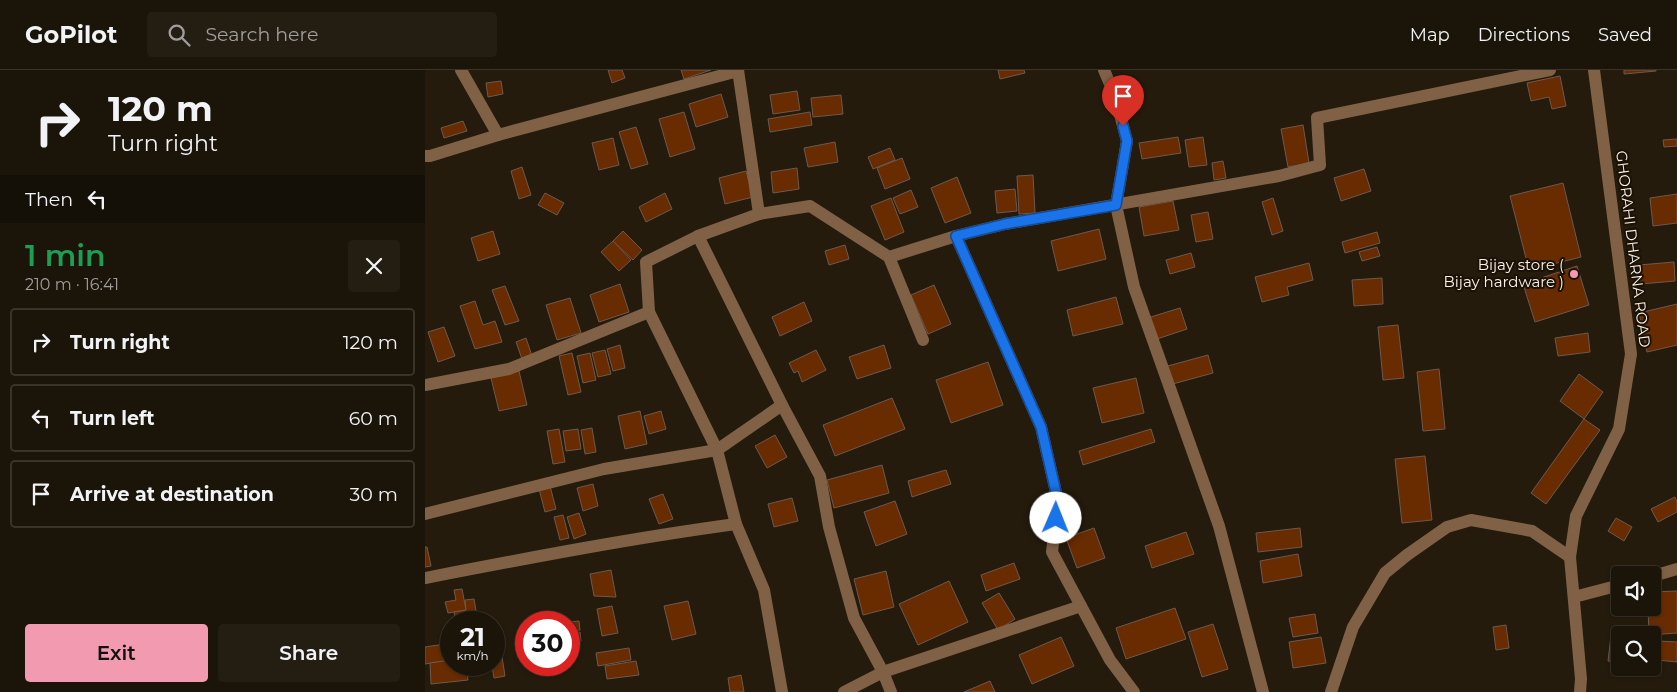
<!DOCTYPE html>
<meta charset="utf-8">
<style>
body{margin:0;font-family:Montserrat,sans-serif;background:#241d12;color:#f1f3f6;height:100vh;display:flex;flex-direction:column;font-size:19px;white-space:nowrap}
*{box-sizing:border-box;margin:0}
p{font-size:16px;color:#a09e9c}
.icon{flex:none;width:28px;height:28px;fill:none;stroke:currentColor;stroke-width:2;stroke-linecap:round;stroke-linejoin:round}
.map{position:relative;flex:1;overflow:hidden}
.details{display:flex;flex-direction:column;background:#1b1409;width:425px}
.details>*{flex:none}
.hud{background:#1b1409;color:#f1f3f6;overflow:hidden}
.fabs{position:absolute;left:1186px;top:496px;display:grid;gap:10px}
.fabs a{display:grid;place-items:center;width:50px;height:50px;border-radius:5px;background:#1b1409;box-shadow:0 1px 4px #0004,0 0 0 1px #39332a;font-size:25px}
.speed{position:absolute;left:15px;top:541px;display:flex;gap:10px;font-size:25px;font-weight:700;text-align:center}
.speed>*{display:grid;place-content:center;width:65px;height:65px;border-radius:50%;background:#1b1409;box-shadow:0 1px 4px #0004,0 0 0 1px #39332a;line-height:1}
.speed small{font-size:12px;font-weight:400}
.speed .limit{border:8px solid #d22;background:#fff;color:#111}
.pin{position:absolute;display:grid;place-items:center;width:42px;height:42px;color:#fff;margin:-51px -21px;border-radius:50% 50% 50% 0;rotate:-45deg;box-shadow:0 0 5px #0007}
.pin .icon{rotate:45deg}
.me{position:absolute;width:55px;margin:-28px;rotate:1deg;stroke-linejoin:round;filter:drop-shadow(0 0 4px #0008)}
.turn{display:flex;align-items:center;gap:18px;height:105px;padding:0 25px;font-size:22px}
.turn .icon{width:65px;height:65px;stroke-width:2.5}
.turn b{display:block;font-size:35px;line-height:42px}
.then{display:flex;align-items:center;height:48px;padding:0 25px;background:#0003;gap:10px;font-size:19px}
.round{display:grid;place-items:center;flex:none;width:52px;height:52px;border-radius:5px;background:#241d12}
.head{display:flex;align-items:center;justify-content:space-between;height:85px;padding:0 25px}
h1{font-size:30px;font-weight:600;line-height:38px;color:#1e9e55}
.button{display:flex;gap:10px;margin-top:auto;padding:10px 25px}
.button a{flex:1;height:58px;border-radius:5px;background:#f29aaf;color:#111;font-size:20px;font-weight:600;line-height:58px;text-align:center}
.button a+a{background:#241d12;color:#f1f3f6}
ul{padding:0;list-style:none}
li{display:flex;align-items:center;gap:15px;height:68px;margin:0 10px 8px;padding:0 15px;border:2px solid #39332a;border-radius:5px}
li div{flex:1}
li b{display:block;font-size:19px}
li em{font-style:normal}
header{display:flex;align-items:center;gap:30px;box-sizing:border-box;height:70px;padding:0 25px;background:#1b1409;border-bottom:1px solid #39332a}
header strong{font-size:24px}
nav{display:flex;gap:28px;margin-inline-start:auto;font-size:18px}
.search{width:350px;height:45px;background:#241d12;display:flex;align-items:center;gap:12px;box-sizing:border-box;padding:0 18px;border-radius:5px;color:#a09e9c;font-size:19px}
main{display:flex;flex:1;min-height:0}
.map>svg:first-child{display:block}
</style>
<header>
<strong>GoPilot</strong>
<div class="search"><svg class="icon" aria-label="search" viewBox="0 0 24 24"><circle cx="10" cy="10" r="6"/><path d="M15 15l6 6"/></svg>Search here</div>
<nav><a>Map</a><a>Directions</a><a>Saved</a></nav>
</header>
<main>
<section class="details">
<div class="hud">
<div class="turn"><svg class="icon" aria-label="right" viewBox="0 0 24 24"><path d="M7 20v-9h11M14 6l5 5-5 5"/></svg><div><b>120 m</b>Turn right</div></div>
<div class="then">Then<svg class="icon" aria-label="left" viewBox="0 0 24 24"><path d="M17 20v-9H6M10 6l-5 5 5 5"/></svg></div>
</div>
<div class="head"><div><h1>1 min</h1><p>210 m · 16:41</p></div><a class="round"><svg class="icon" aria-label="close" viewBox="0 0 24 24"><path d="M6 6l12 12M18 6L6 18"/></svg></a></div>
<ul>
<li><svg class="icon" aria-label="right" viewBox="0 0 24 24"><path d="M7 20v-9h11M14 6l5 5-5 5"/></svg><div><b>Turn right</b></div><em>120 m</em></li>
<li><svg class="icon" aria-label="left" viewBox="0 0 24 24"><path d="M17 20v-9H6M10 6l-5 5 5 5"/></svg><div><b>Turn left</b></div><em>60 m</em></li>
<li><svg class="icon" aria-label="arrive" viewBox="0 0 24 24"><path d="M6 21V4h12l-3 4 3 4H6"/></svg><div><b>Arrive at destination</b></div><em>30 m</em></li>
</ul>
<div class="button"><a>Exit</a><a>Share</a></div>
</section>
<div class="map">
<svg width="1252" height="622" viewBox="0 0 1252 622">
<rect width="100%" height="100%" fill="#241b0c"/>
<g fill="#692b00" stroke="#6c5950">
<path d="M 183,0 L 197,0 L 200,8 L 187,13 Z"/>
<path d="M 256,0 L 286,0 L 259,9 Z"/>
<path d="M 573,0 L 599,0 L 600,3 L 575,9 Z"/>
<path d="M 1199,0 L 1231,0 L 1231,1 L 1199,4 Z"/>
<path d="M 1135,6 L 1141,36 L 1127,39 L 1124,27 L 1106,31 L 1102,13 Z"/>
<path d="M 76,11 L 78,24 L 63,27 L 61,13 Z"/>
<path d="M 372,21 L 375,40 L 348,44 L 345,25 Z"/>
<path d="M 296,24 L 303,47 L 271,57 L 264,34 Z"/>
<path d="M 416,25 L 418,44 L 388,47 L 386,28 Z"/>
<path d="M 259,42 L 270,79 L 245,87 L 234,49 Z"/>
<path d="M 385,42 L 387,55 L 345,62 L 343,49 Z"/>
<path d="M 38,51 L 42,61 L 19,68 L 16,58 Z"/>
<path d="M 878,55 L 884,93 L 863,97 L 856,59 Z"/>
<path d="M 211,57 L 223,94 L 206,99 L 194,62 Z"/>
<path d="M 753,67 L 756,83 L 717,89 L 714,73 Z"/>
<path d="M 778,67 L 782,95 L 764,97 L 760,70 Z"/>
<path d="M 188,68 L 194,95 L 174,100 L 167,73 Z"/>
<path d="M 1252,69 L 1252,76 L 1239,77 L 1238,70 Z"/>
<path d="M 410,72 L 413,92 L 383,97 L 379,78 Z"/>
<path d="M 465,78 L 470,90 L 448,99 L 443,87 Z"/>
<path d="M 477,88 L 485,109 L 460,119 L 452,98 Z"/>
<path d="M 798,91 L 801,108 L 789,110 L 787,93 Z"/>
<path d="M 97,97 L 106,125 L 94,129 L 86,101 Z"/>
<path d="M 372,98 L 374,119 L 348,123 L 346,102 Z"/>
<path d="M 939,99 L 946,121 L 916,131 L 909,108 Z"/>
<path d="M 321,101 L 328,127 L 300,134 L 294,108 Z"/>
<path d="M 608,105 L 610,143 L 594,144 L 592,106 Z"/>
<path d="M 532,107 L 546,143 L 520,153 L 506,118 Z"/>
<path d="M 1138,113 L 1156,187 L 1104,200 L 1085,126 Z"/>
<path d="M 590,119 L 592,141 L 572,143 L 570,121 Z"/>
<path d="M 486,120 L 493,137 L 475,144 L 468,128 Z"/>
<path d="M 120,123 L 139,133 L 132,145 L 113,135 Z"/>
<path d="M 240,123 L 247,139 L 221,152 L 214,137 Z"/>
<path d="M 1252,124 L 1252,153 L 1228,156 L 1225,128 Z"/>
<path d="M 466,128 L 479,162 L 460,170 L 446,136 Z"/>
<path d="M 848,128 L 858,161 L 847,165 L 837,132 Z"/>
<path d="M 748,131 L 754,160 L 719,166 L 714,137 Z"/>
<path d="M 783,142 L 788,169 L 771,172 L 766,145 Z"/>
<path d="M 674,159 L 681,189 L 633,201 L 626,171 Z"/>
<path d="M 68,161 L 75,184 L 53,191 L 46,168 Z"/>
<path d="M 198,161 L 217,180 L 208,190 L 188,171 Z"/>
<path d="M 952,162 L 955,173 L 920,183 L 917,172 Z"/>
<path d="M 188,171 L 206,190 L 194,201 L 176,182 Z"/>
<path d="M 420,175 L 424,189 L 404,195 L 400,181 Z"/>
<path d="M 952,177 L 955,186 L 937,191 L 934,182 Z"/>
<path d="M 766,183 L 770,197 L 745,204 L 741,190 Z"/>
<path d="M 1249,192 L 1250,211 L 1216,214 L 1214,195 Z"/>
<path d="M 884,193 L 888,210 L 862,217 L 864,225 L 837,232 L 830,207 Z"/>
<path d="M 1152,196 L 1164,235 L 1110,252 L 1098,214 Z"/>
<path d="M 957,208 L 958,234 L 929,236 L 927,210 Z"/>
<path d="M 195,214 L 204,242 L 174,252 L 165,225 Z"/>
<path d="M 509,215 L 526,254 L 503,264 L 486,225 Z"/>
<path d="M 80,216 L 94,251 L 80,255 L 67,220 Z"/>
<path d="M 691,227 L 698,254 L 648,266 L 642,240 Z"/>
<path d="M 145,228 L 156,263 L 132,270 L 121,235 Z"/>
<path d="M 50,231 L 58,255 L 70,251 L 77,272 L 50,279 L 35,236 Z"/>
<path d="M 379,232 L 387,251 L 355,266 L 347,247 Z"/>
<path d="M 1252,234 L 1252,275 L 1222,282 L 1214,243 Z"/>
<path d="M 755,238 L 762,259 L 723,272 L 716,250 Z"/>
<path d="M 973,255 L 979,308 L 958,310 L 953,257 Z"/>
<path d="M 19,257 L 30,286 L 13,292 L 3,262 Z"/>
<path d="M 1163,263 L 1165,282 L 1133,286 L 1130,268 Z"/>
<path d="M 101,268 L 107,286 L 97,289 L 91,272 Z"/>
<path d="M 195,275 L 200,298 L 188,301 L 182,279 Z"/>
<path d="M 459,275 L 466,298 L 432,309 L 424,287 Z"/>
<path d="M 180,280 L 186,304 L 173,307 L 167,283 Z"/>
<path d="M 391,280 L 401,300 L 377,312 L 373,301 L 369,303 L 364,293 Z"/>
<path d="M 147,283 L 156,322 L 143,325 L 134,286 Z"/>
<path d="M 165,283 L 171,310 L 158,313 L 152,286 Z"/>
<path d="M 783,285 L 788,303 L 744,315 L 739,297 Z"/>
<path d="M 563,292 L 578,335 L 526,353 L 511,310 Z"/>
<path d="M 1014,299 L 1020,359 L 998,361 L 992,302 Z"/>
<path d="M 94,301 L 102,335 L 74,341 L 66,308 Z"/>
<path d="M 1154,304 L 1178,322 L 1159,349 L 1135,331 Z"/>
<path d="M 711,308 L 719,343 L 677,353 L 668,318 Z"/>
<path d="M 467,328 L 480,359 L 410,386 L 398,355 Z"/>
<path d="M 215,341 L 222,374 L 200,379 L 193,346 Z"/>
<path d="M 236,341 L 241,359 L 224,364 L 219,346 Z"/>
<path d="M 1159,349 L 1175,360 L 1121,434 L 1106,423 Z"/>
<path d="M 167,358 L 171,382 L 160,384 L 156,360 Z"/>
<path d="M 134,359 L 140,392 L 128,394 L 122,361 Z"/>
<path d="M 153,359 L 156,379 L 141,381 L 138,361 Z"/>
<path d="M 726,359 L 730,372 L 658,395 L 654,381 Z"/>
<path d="M 350,365 L 362,387 L 342,398 L 330,376 Z"/>
<path d="M 1000,386 L 1007,450 L 977,453 L 970,389 Z"/>
<path d="M 457,395 L 464,423 L 409,438 L 402,410 Z"/>
<path d="M 521,400 L 526,414 L 487,427 L 483,411 Z"/>
<path d="M 168,414 L 173,436 L 158,441 L 152,418 Z"/>
<path d="M 125,416 L 131,439 L 120,442 L 114,419 Z"/>
<path d="M 238,424 L 248,449 L 234,454 L 224,429 Z"/>
<path d="M 1250,427 L 1252,432 L 1252,442 L 1233,452 L 1226,439 Z"/>
<path d="M 367,428 L 373,451 L 349,457 L 343,434 Z"/>
<path d="M 470,431 L 482,464 L 451,476 L 439,442 Z"/>
<path d="M 154,443 L 161,464 L 149,469 L 142,447 Z"/>
<path d="M 138,445 L 144,468 L 135,470 L 129,447 Z"/>
<path d="M 1191,448 L 1207,457 L 1199,471 L 1183,461 Z"/>
<path d="M 669,458 L 680,488 L 652,498 L 641,468 Z"/>
<path d="M 875,458 L 877,477 L 833,482 L 831,463 Z"/>
<path d="M 761,462 L 769,484 L 727,498 L 720,476 Z"/>
<path d="M 0,477 L 2,477 L 6,496 L 0,497 Z"/>
<path d="M 873,484 L 877,506 L 838,513 L 835,491 Z"/>
<path d="M 589,493 L 595,509 L 561,521 L 556,505 Z"/>
<path d="M 186,500 L 191,527 L 169,526 L 165,504 Z"/>
<path d="M 461,501 L 469,537 L 438,545 L 429,509 Z"/>
<path d="M 524,511 L 543,552 L 493,575 L 474,534 Z"/>
<path d="M 37,519 L 41,540 L 23,543 L 20,532 L 31,530 L 29,520 Z"/>
<path d="M 1252,521 L 1252,563 L 1224,565 L 1223,538 L 1228,538 L 1228,522 Z"/>
<path d="M 574,523 L 590,549 L 573,560 L 557,533 Z"/>
<path d="M 49,529 L 53,552 L 31,552 L 29,542 L 41,540 L 40,530 Z"/>
<path d="M 263,531 L 271,564 L 247,570 L 239,536 Z"/>
<path d="M 187,536 L 193,563 L 177,566 L 172,539 Z"/>
<path d="M 750,538 L 761,569 L 701,589 L 691,558 Z"/>
<path d="M 890,544 L 893,563 L 868,567 L 864,548 Z"/>
<path d="M 154,551 L 155,560 L 144,561 L 143,552 Z"/>
<path d="M 788,554 L 803,599 L 777,607 L 763,562 Z"/>
<path d="M 1081,555 L 1084,578 L 1071,580 L 1068,557 Z"/>
<path d="M 155,562 L 156,571 L 148,572 L 147,564 Z"/>
<path d="M 1186,566 L 1195,567 L 1195,592 L 1183,591 Z"/>
<path d="M 636,567 L 649,596 L 607,614 L 594,585 Z"/>
<path d="M 896,567 L 901,593 L 868,598 L 864,572 Z"/>
<path d="M 1228,570 L 1234,571 L 1232,595 L 1228,595 Z"/>
<path d="M 1234,571 L 1252,572 L 1252,592 L 1232,590 Z"/>
<path d="M 26,573 L 26,590 L 0,594 L 0,577 Z"/>
<path d="M 204,578 L 206,590 L 173,596 L 171,583 Z"/>
<path d="M 77,587 L 80,606 L 69,608 L 67,595 L 69,595 L 69,589 Z"/>
<path d="M 26,590 L 26,595 L 41,595 L 43,610 L 6,614 L 5,593 Z"/>
<path d="M 211,591 L 214,605 L 182,609 L 180,596 Z"/>
<path d="M 316,605 L 319,622 L 305,622 L 303,608 Z"/>
<path d="M 565,611 L 570,622 L 539,622 Z"/>
</g>
<g fill="none" stroke-linecap="round" stroke-linejoin="round">
<g stroke="#806146" stroke-width="12">
<path d="M 36,0 L 73,65"/>
<path d="M 313,0 L 334,144 L 273,166 L 357,335 L 395,406 L 404,457 L 429,548 L 458,602 L 466,622"/>
<path d="M 679,0 L 690,26 L 702,71 L 691,135 L 709,217 L 794,456 L 838,622"/>
<path d="M 0,86 L 5,86 L 73,65 L 313,1"/>
<path d="M 334,144 L 385,136 L 464,187 L 531,166 L 580,154 L 854,106 L 895,95 L 892,48 L 1125,0"/>
<path d="M 531,166 L 616,357 L 633,431 L 627,482 L 685,590 L 709,622"/>
<path d="M 464,187 L 498,270"/>
<path d="M 224,242 L 292,380 L 311,454 L 339,520 L 357,622"/>
<path d="M 0,315 L 84,299 L 224,242 L 221,192 L 273,166"/>
<path d="M 0,444 L 179,399 L 292,380 L 357,335"/>
<path d="M 1228,506 L 1252,499"/>
<path d="M 0,508 C 103,488 207,468 311,454"/>
<path d="M 1149,527 L 1195,515"/>
<path d="M 419,622 L 458,602 L 656,536"/>
<path d="M 906,622 L 928,557 L 960,503 L 982,485 L 1022,457 L 1046,450 L 1107,461 L 1145,487"/>
<path d="M 1155,622 L 1156,609 L 1145,487 L 1151,446 L 1194,359 L 1206,284 L 1169,0"/>
</g>
</g>
<g fill="none" stroke-linecap="round" stroke-linejoin="round">
<g stroke="#114b97" stroke-width="12">
<path id="route" d="M 631,448 L 633,431 L 616,357 L 531,166 L 580,154 L 691,135 L 702,71 L 698,56"/>
</g>
<use href="#route" stroke="#1a73e8" stroke-width="9"/>
</g>
<circle fill="#f29aaf" stroke="#1b1105" stroke-width="2" cx="1149" cy="204" r="5"/>
<g text-anchor="middle" stroke-width="4" stroke-linejoin="round" paint-order="stroke">
<g font-size="15" fill="#faf3ea" stroke="#1b1105">
<text transform="translate(1208 179) rotate(83)" y="5">GHORAHI DHARNA ROAD</text>
</g>
<g font-size="15" fill="#faf3ea" stroke="#1b1105" text-anchor="end">
<text x="1139" y="200">Bijay store (<tspan x="1139" dy="17">Bijay hardware )</tspan></text>
</g>
</g>
</svg>
<div class="fabs">
<a><svg class="icon" aria-label="sound" viewBox="0 0 24 24"><path d="M4 9h4l5-4v14l-5-4H4zM17 9q2 3 0 6"/></svg></a>
<a><svg class="icon" aria-label="search" viewBox="0 0 24 24"><circle cx="10" cy="10" r="6"/><path d="M15 15l6 6"/></svg></a>
</div>
<div class="speed"><div>21<small>km/h</small></div><div class="limit">30</div></div>
<div class="pin" style="left:698px;top:56px;background:#d93025"><svg class="icon" aria-label="arrive" viewBox="0 0 24 24"><path d="M6 21V4h12l-3 4 3 4H6"/></svg></div>
<svg class="me" style="left:631px;top:448px" viewBox="-20 -20 40 40"><circle r="19" fill="#fff"/><path d="M0-13L10 11 0 6-10 11z" fill="#1a73e8"/></svg>
</div>
</main>
